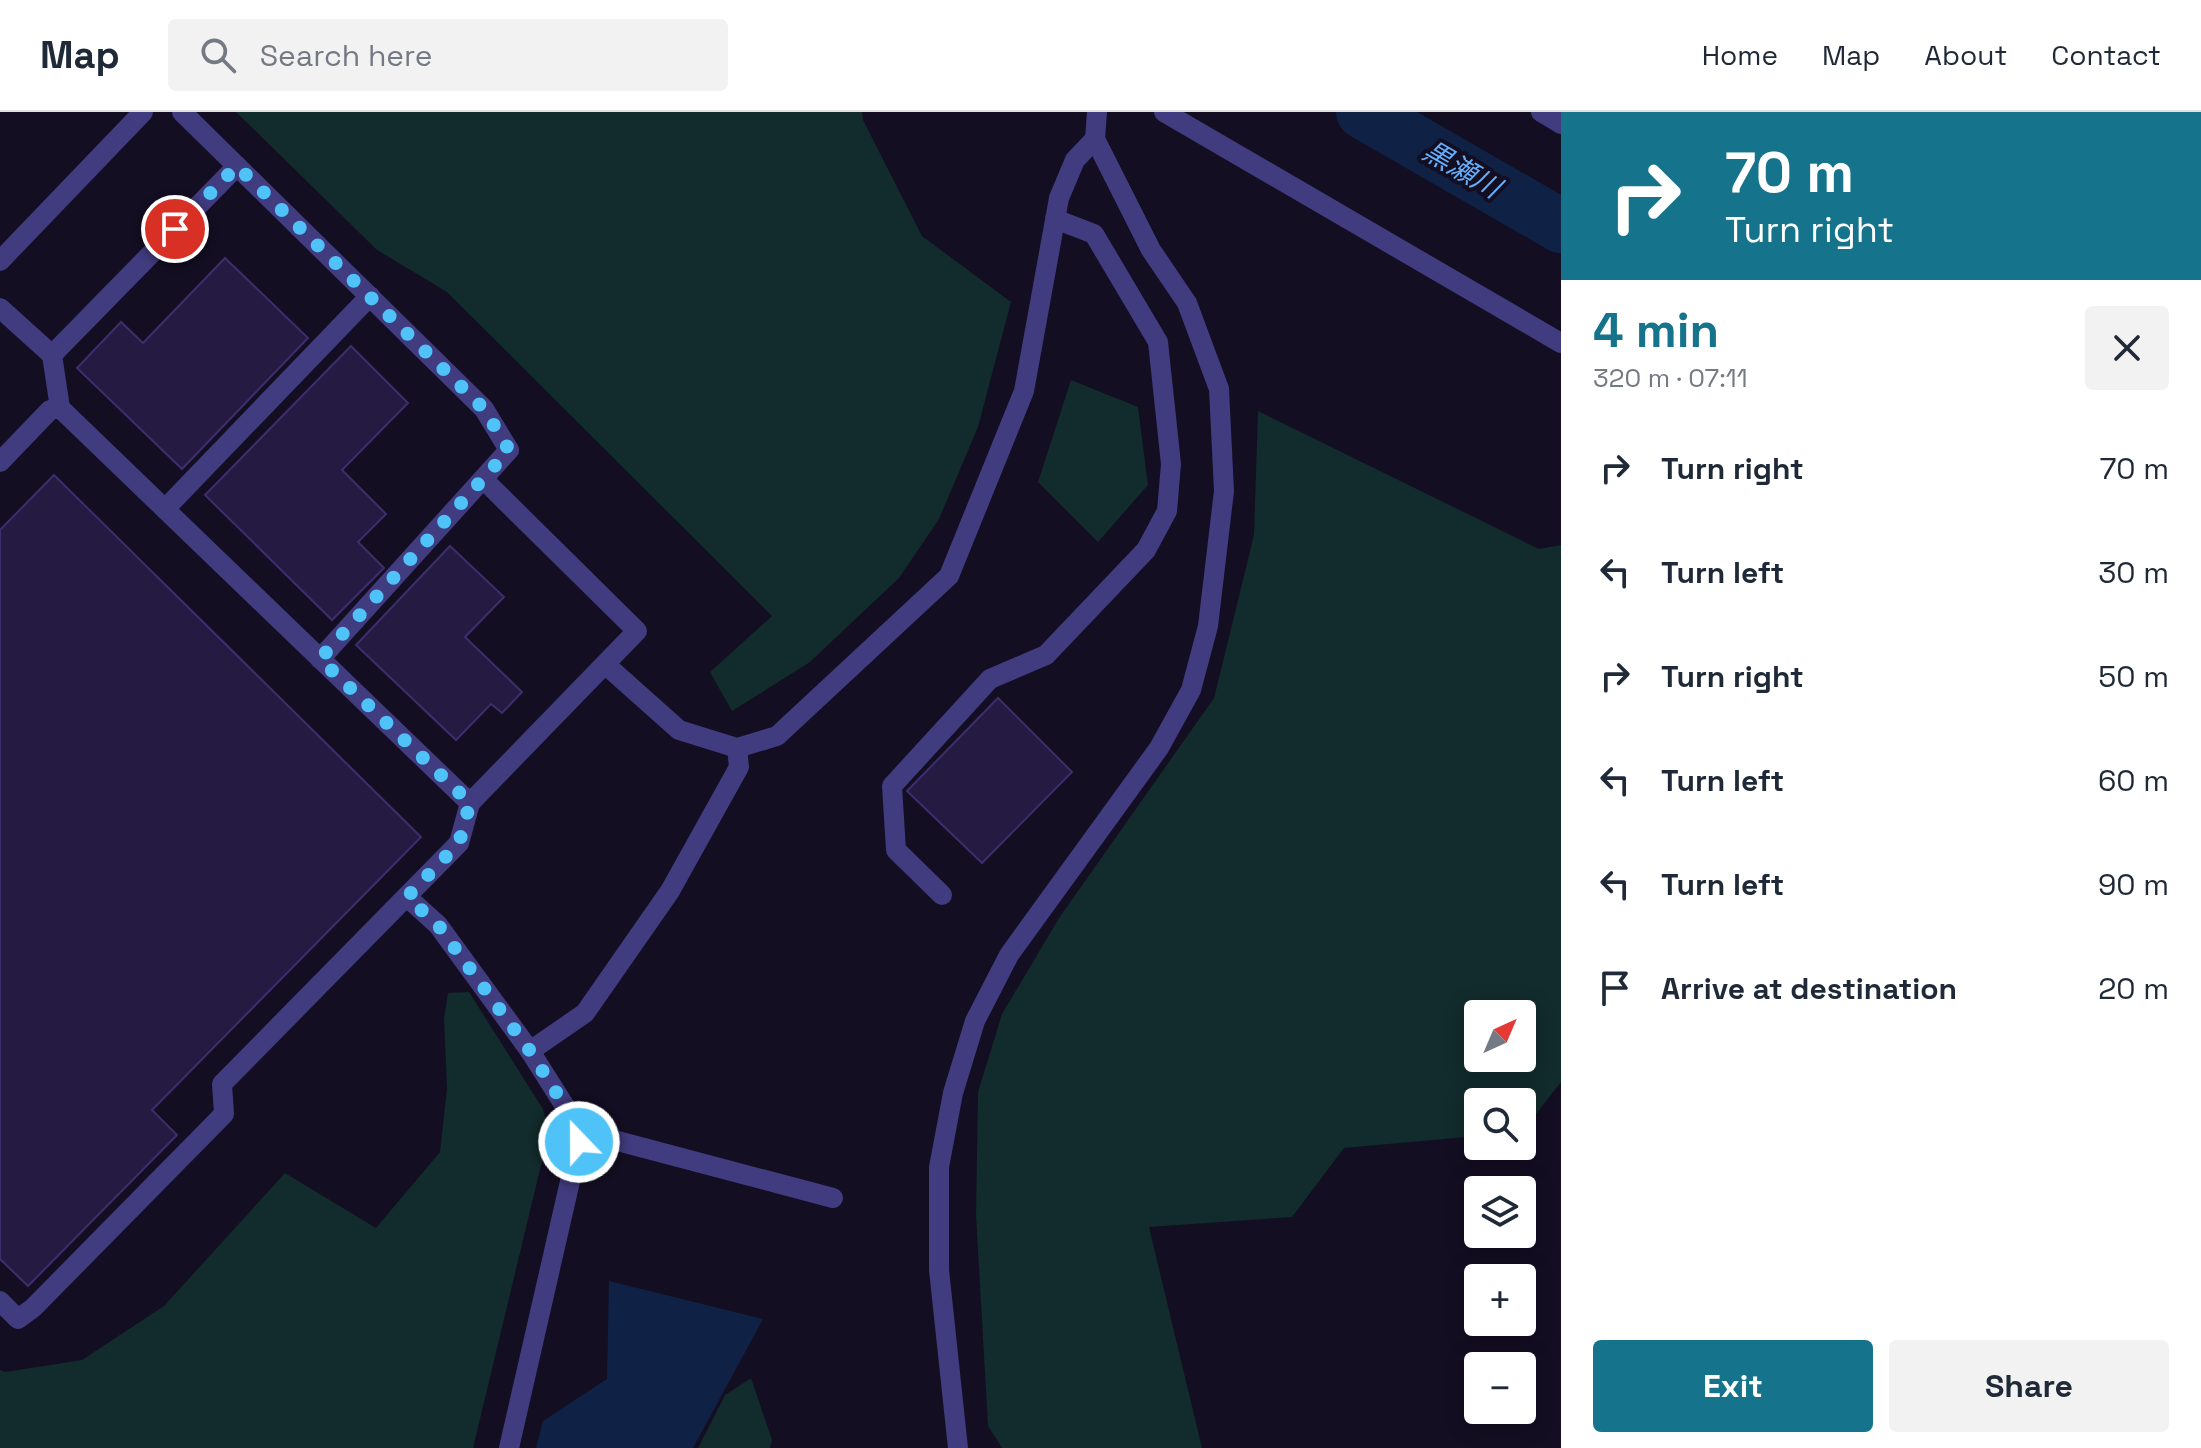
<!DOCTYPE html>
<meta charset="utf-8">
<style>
body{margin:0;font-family:"Space Grotesk","Noto Sans JP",sans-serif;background:#f2f2f3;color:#1f2937;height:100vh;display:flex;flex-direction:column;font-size:30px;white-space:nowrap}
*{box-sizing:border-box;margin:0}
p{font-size:26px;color:#747a83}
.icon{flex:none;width:44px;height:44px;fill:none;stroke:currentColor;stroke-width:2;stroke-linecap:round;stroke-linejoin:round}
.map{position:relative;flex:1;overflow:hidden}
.side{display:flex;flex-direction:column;background:#fff;width:640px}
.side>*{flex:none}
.top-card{background:#15748b;color:#fff;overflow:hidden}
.needle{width:52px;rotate:44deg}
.fabs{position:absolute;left:1464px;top:888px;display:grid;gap:16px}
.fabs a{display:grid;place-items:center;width:72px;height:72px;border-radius:8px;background:#fff;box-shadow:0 4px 20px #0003;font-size:40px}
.pin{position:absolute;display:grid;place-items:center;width:68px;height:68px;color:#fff;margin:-34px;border:4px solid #fff;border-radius:50%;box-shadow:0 2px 8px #0007}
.me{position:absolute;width:88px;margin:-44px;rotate:338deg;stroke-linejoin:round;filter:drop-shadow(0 0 6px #0008)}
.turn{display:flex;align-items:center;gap:28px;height:168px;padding:0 32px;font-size:36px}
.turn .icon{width:104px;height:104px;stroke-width:2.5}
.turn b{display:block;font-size:56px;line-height:68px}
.round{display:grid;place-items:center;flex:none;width:84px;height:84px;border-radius:8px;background:#f2f2f3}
.summary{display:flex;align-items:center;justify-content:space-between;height:136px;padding:0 32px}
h1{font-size:48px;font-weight:800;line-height:60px;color:#15748b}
.button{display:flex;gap:16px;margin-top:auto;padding:16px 32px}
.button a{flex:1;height:92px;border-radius:8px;background:#15748b;color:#fff;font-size:32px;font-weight:800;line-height:92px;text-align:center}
.button a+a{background:#f2f2f3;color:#1f2937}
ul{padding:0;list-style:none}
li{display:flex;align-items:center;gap:24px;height:104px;padding:0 32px}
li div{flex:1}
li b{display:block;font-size:30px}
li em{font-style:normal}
header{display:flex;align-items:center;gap:48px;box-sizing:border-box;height:112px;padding:0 40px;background:#fff;border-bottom:2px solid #e0e1e3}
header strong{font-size:38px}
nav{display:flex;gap:44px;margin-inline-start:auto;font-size:28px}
.search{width:560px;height:72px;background:#f2f2f3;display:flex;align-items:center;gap:20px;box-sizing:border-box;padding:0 28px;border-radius:8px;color:#747a83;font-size:30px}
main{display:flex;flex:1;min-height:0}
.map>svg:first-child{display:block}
</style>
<header>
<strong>Map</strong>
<div class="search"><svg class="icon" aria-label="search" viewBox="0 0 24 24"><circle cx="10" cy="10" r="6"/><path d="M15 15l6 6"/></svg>Search here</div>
<nav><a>Home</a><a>Map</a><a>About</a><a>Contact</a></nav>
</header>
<main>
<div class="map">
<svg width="1561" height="1336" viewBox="0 0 1561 1336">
<rect width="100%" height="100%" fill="#130e22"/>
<g fill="#122b2c" fill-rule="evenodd">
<path d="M 236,0 L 862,0 L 863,8 L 922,124 L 1011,190 L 978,315 L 939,407 L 899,466 L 810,550 L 732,599 L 710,560 L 772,504 L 447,180 L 377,138 Z"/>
<path d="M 1071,268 L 1138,295 L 1148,373 L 1098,430 L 1038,370 Z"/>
<path d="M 1258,299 L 1539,437 L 1561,433 L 1561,970 L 1522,1020 L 1522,990 L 1478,990 L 1478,1024 L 1344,1036 L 1292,1105 L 1149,1115 L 1202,1336 L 1002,1336 L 988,1314 L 976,1103 L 978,980 L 1002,902 L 1059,806 L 1214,586 L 1254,423 ZM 1478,902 L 1522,902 L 1522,946 L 1478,946 Z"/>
<path d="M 469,880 L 543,997 L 549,1020 L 473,1336 L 0,1336 L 0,1258 L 5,1260 L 82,1248 L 164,1194 L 285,1061 L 376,1116 L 440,1040 L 447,976 L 444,906 L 448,881 Z"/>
<path d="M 751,1266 L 772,1328 L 770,1336 L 698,1336 L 725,1283 Z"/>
</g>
<path fill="#0f2245" d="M 609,1169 L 763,1207 L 693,1336 L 536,1336 L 543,1309 L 607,1267 Z"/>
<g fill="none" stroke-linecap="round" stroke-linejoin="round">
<path stroke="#0f2245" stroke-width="54" d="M 1363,0 L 1561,114"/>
</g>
<g fill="#251b42" stroke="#3d2e6d" stroke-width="2">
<path d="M 225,146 L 308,226 L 182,357 L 77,256 L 121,210 L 143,231 Z"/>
<path d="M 351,234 L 408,291 L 342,358 L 386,402 L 358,430 L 384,456 L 332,508 L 205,383 Z"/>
<path d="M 54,363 L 421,725 L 152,998 L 177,1023 L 28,1174 L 0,1147 L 0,418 Z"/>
<path d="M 450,434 L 504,485 L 465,525 L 522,580 L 502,601 L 491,592 L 456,628 L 356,533 Z"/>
<path d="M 998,586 L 1072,660 L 982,751 L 907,679 Z"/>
</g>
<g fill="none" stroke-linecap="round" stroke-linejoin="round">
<g stroke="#413b7f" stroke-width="20">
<path d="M 182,0 L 484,297 L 509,338 L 320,547"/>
<path d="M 1164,0 L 1561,231"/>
<path d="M 1541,0 L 1561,12"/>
<path d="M 0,149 L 143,0"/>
<path d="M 0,196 L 52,243 L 60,296"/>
<path d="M 52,243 L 237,54"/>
<path d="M 0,350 L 50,298 L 60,296 L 470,691 L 637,519 L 483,367"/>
<path d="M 165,397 L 370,184"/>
<path d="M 606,553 L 679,618 L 737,636 L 777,624 L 949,464 L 1024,279 L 1059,86 L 1075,48 L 1095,27"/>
<path d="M 942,783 L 896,738 L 892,674 L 990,567 L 1046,543 L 1146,438 L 1167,399 L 1171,352 L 1158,230 L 1094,122 L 1055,107"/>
<path d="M 407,785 L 438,813 L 530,939 L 573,1007 L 579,1030 L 509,1336"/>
<path d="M 530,939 L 585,901 L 670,779 L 739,655 L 737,636"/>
<path d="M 576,1018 L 833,1086"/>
<path d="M 0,1189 L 18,1207 L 33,1196 L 224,1002 L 222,972 L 459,731 L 470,691"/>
<path d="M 958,1336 L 939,1158 L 939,1055 L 953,981 L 975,909 L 1009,843 L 1159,636 L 1191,578 L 1208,514 L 1224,379 L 1219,277 L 1187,191 L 1151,138 L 1095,27 L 1097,0"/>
</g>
</g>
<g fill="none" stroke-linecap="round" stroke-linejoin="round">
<path stroke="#4fc3f7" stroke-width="14" stroke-dasharray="0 25.2" d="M 175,117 L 237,54 L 484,297 L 509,338 L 320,547 L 470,691 L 459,731 L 407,785 L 438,813 L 530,939 L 573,1007 L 579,1030"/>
</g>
<g text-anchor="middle" stroke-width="8" stroke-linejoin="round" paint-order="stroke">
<g font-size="28" font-style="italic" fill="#63adf9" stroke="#130e22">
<text transform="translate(1462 57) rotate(30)" y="10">黒瀬川</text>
</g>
</g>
</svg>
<div class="fabs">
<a><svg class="needle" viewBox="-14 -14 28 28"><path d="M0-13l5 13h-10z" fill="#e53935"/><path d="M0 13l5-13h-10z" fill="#747a83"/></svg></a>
<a><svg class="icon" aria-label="search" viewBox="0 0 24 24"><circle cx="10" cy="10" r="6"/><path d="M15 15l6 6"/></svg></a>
<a><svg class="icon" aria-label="layers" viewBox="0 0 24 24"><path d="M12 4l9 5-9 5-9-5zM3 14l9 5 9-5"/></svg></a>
<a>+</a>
<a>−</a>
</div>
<div class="pin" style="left:175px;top:117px;background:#d93025"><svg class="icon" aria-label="arrive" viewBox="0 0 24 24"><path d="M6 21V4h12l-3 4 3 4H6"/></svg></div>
<svg class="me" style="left:579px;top:1030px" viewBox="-20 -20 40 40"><circle r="17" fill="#4fc3f7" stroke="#fff" stroke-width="3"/><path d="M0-11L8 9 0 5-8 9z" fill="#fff"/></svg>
</div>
<section class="side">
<div class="top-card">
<div class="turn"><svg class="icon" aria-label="right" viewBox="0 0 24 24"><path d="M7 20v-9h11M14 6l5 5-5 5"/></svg><div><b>70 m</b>Turn right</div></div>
</div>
<div class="summary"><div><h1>4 min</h1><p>320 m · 07:11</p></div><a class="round"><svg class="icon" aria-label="close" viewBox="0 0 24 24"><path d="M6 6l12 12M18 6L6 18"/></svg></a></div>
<ul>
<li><svg class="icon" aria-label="right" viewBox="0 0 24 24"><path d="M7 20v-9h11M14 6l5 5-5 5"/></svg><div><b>Turn right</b></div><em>70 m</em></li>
<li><svg class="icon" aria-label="left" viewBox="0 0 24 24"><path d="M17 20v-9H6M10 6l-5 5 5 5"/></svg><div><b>Turn left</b></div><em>30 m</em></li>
<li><svg class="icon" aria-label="right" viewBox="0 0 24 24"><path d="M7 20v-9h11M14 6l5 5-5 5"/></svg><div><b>Turn right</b></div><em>50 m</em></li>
<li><svg class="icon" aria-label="left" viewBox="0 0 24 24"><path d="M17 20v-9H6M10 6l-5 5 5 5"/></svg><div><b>Turn left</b></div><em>60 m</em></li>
<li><svg class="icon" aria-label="left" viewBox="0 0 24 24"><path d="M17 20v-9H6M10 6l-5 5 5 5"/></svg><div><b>Turn left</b></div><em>90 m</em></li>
<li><svg class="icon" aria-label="arrive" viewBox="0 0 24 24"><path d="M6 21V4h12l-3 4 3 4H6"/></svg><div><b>Arrive at destination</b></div><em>20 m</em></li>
</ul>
<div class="button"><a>Exit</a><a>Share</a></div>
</section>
</main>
